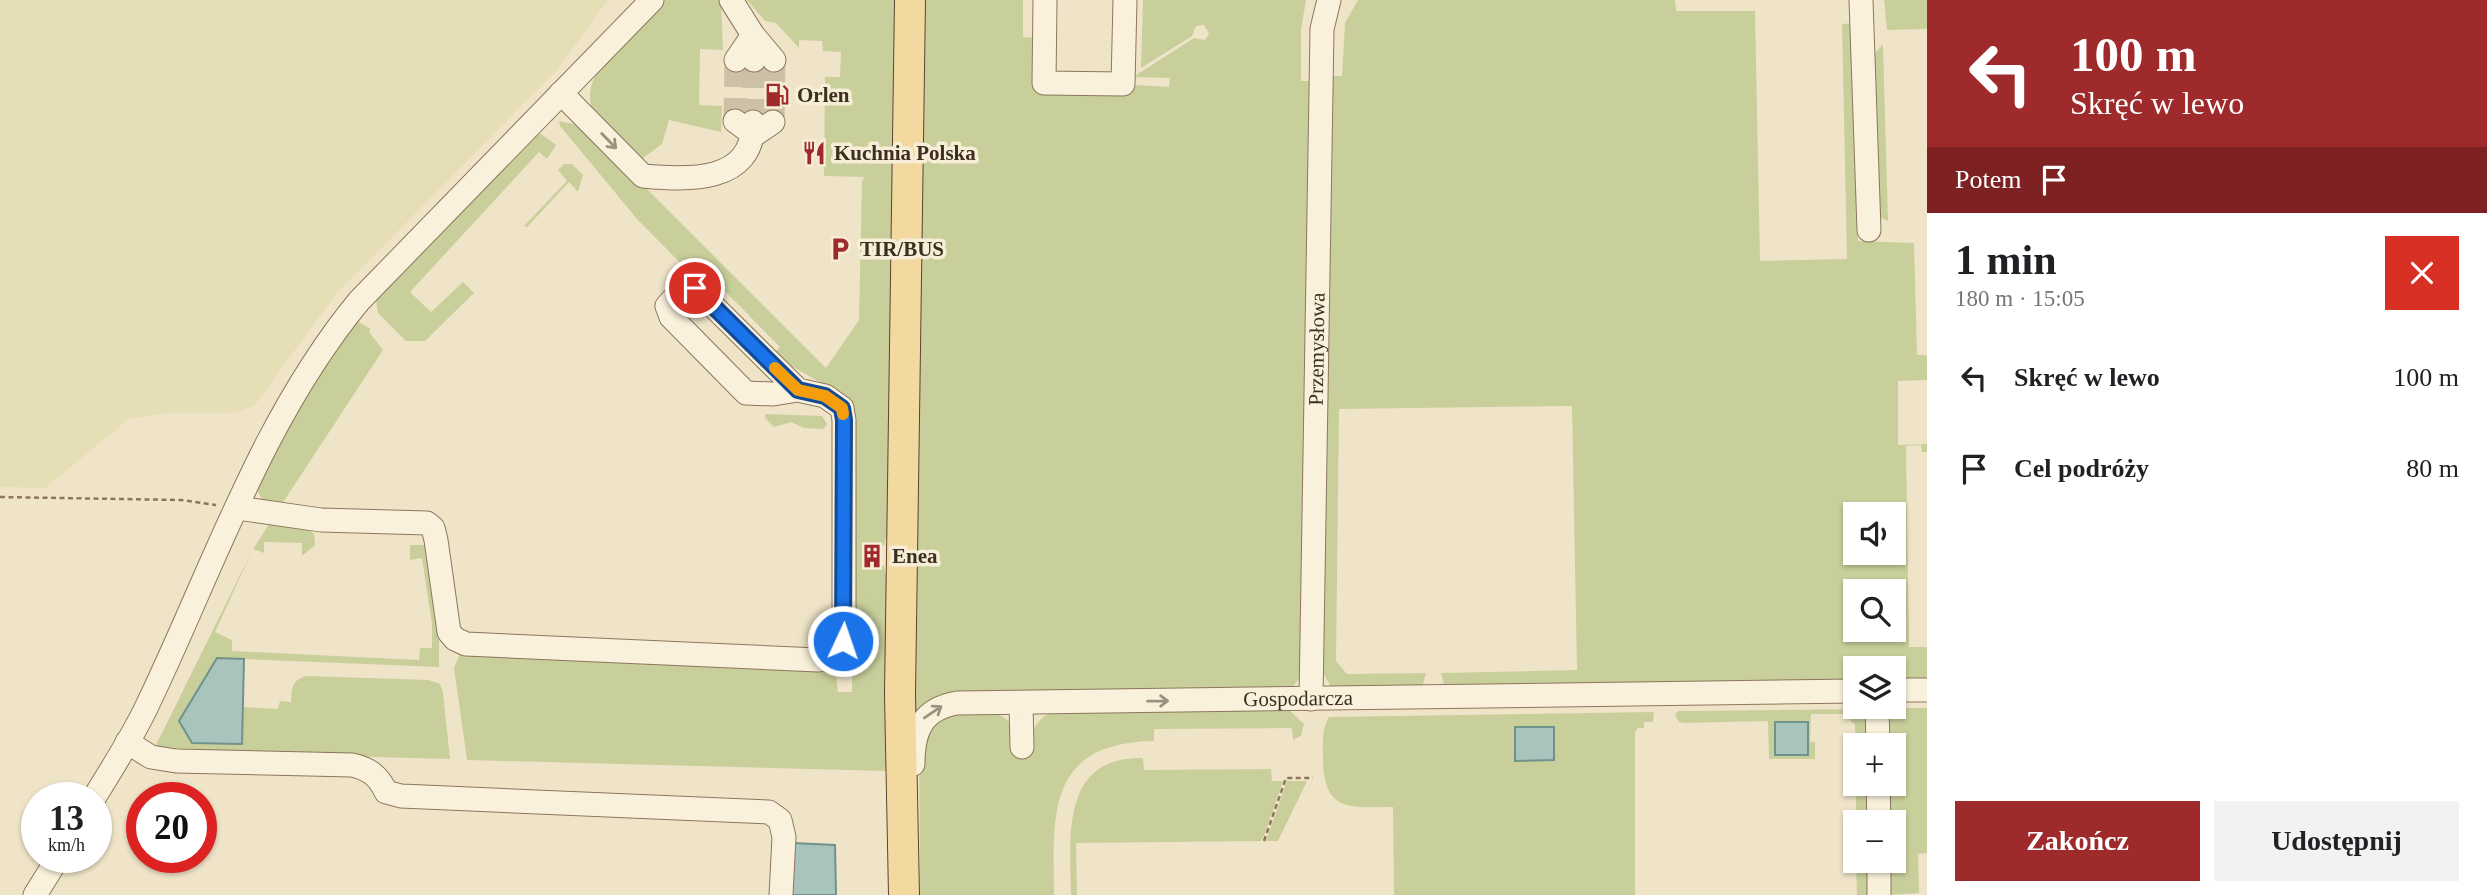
<!DOCTYPE html>
<html lang="pl">
<meta charset="utf-8">
<style>
body{margin:0;font-family:"Times New Roman",serif;background:#f2f2f2;color:#202124;height:100vh;display:flex;flex-direction:column;font-size:26px;white-space:nowrap}
*{box-sizing:border-box;margin:0}
p{font-size:23px;color:#757577}
.icon{flex:none;width:38px;height:38px;fill:none;stroke:currentColor;stroke-width:2;stroke-linecap:round;stroke-linejoin:round}
.map{position:relative;flex:1;overflow:hidden}
.details{display:flex;flex-direction:column;background:#fff;width:560px}
.details>*{flex:none}
.top-card{background:#9e2a2b;color:#fff;overflow:hidden}
.buttons{position:absolute;left:1843px;top:502px;display:grid;gap:14px}
.buttons a{display:grid;place-items:center;width:63px;height:63px;border-radius:0px;background:#fff;box-shadow:0 2px 5px #0004;font-size:35px}
.speed{position:absolute;left:21px;top:782px;display:flex;gap:14px;font-size:35px;font-weight:700;text-align:center}
.speed>*{display:grid;place-content:center;width:91px;height:91px;border-radius:50%;background:#fff;box-shadow:0 2px 5px #0004;line-height:1}
.speed small{font-size:18px;font-weight:400}
.speed .limit{border:10px solid #d22;background:#fff;color:#111}
.pin{position:absolute;display:grid;place-items:center;width:60px;height:60px;color:#fff;margin:-30px;border:4px solid #fff;border-radius:50%;box-shadow:0 2px 7px #0007}
.me{position:absolute;width:77px;margin:-38px;rotate:3deg;stroke-linejoin:round;filter:drop-shadow(0 0 5px #0008)}
.turn{display:flex;align-items:center;gap:24px;height:147px;padding:0 28px;font-size:32px}
.turn .icon{width:91px;height:91px;stroke-width:2.5}
.turn b{display:block;font-size:49px;line-height:60px}
.then{display:flex;align-items:center;height:66px;padding:0 28px;background:#0003;gap:14px;font-size:26px}
.round{display:grid;place-items:center;flex:none;width:74px;height:74px;border-radius:0px;background:#f2f2f2}
.summary{display:flex;align-items:center;justify-content:space-between;height:119px;padding:0 28px}
h1{font-size:42px;font-weight:800;line-height:52px}
.button{display:flex;gap:14px;margin-top:auto;padding:14px 28px}
.button a{flex:1;height:80px;border-radius:0px;background:#9e2a2b;color:#fff;font-size:28px;font-weight:800;line-height:80px;text-align:center}
.button a+a{background:#f2f2f2;color:#202124}
ul{padding:0;list-style:none}
li{display:flex;align-items:center;gap:21px;height:91px;padding:0 28px}
li div{flex:1}
li b{display:block;font-size:26px}
li em{font-style:normal}
main{display:flex;flex:1;min-height:0}
.map>svg:first-child{display:block}
</style>
<main>
<div class="map">
<svg width="1927" height="895" viewBox="0 0 1927 895">
<rect width="100%" height="100%" fill="#f0e4c8"/>
<path fill="#e6deb5" d="M 0,0 L 608,0 L 557,70 L 336,294 L 254,406 L 231,413 L 164,413 L 129,419 L 45,488 L 0,487 Z"/>
<g fill="#c9cf9b" fill-rule="evenodd">
<path d="M 663,0 L 721,0 L 723,50 L 700,49 L 699,105 L 722,106 L 721,132 L 669,120 L 662,144 L 639,161 C 625,146 606,130 595,113 C 571,76 640,24 663,0 Z"/>
<path d="M 747,0 L 901,0 L 891,519 L 884,545 L 864,548 L 863,562 L 884,566 L 887,579 L 886,771 L 467,760 L 454,668 L 460,653 L 831,670 L 836,675 L 838,692 L 852,692 L 852,414 L 825,385 L 772,355 L 780,347 L 715,281 L 706,289 L 637,219 L 560,126 L 559,121 L 582,126 L 595,137 L 826,368 L 859,320 L 862,181 L 865,177 L 824,176 L 825,77 L 840,77 L 841,52 L 823,51 L 822,41 L 799,40 L 799,48 L 776,23 L 765,21 Z"/>
<path d="M 926,0 L 1023,0 L 1023,37 L 1038,38 L 1036,83 L 1123,90 L 1135,85 L 1169,87 L 1170,78 L 1133,77 L 1194,38 L 1205,40 L 1209,34 L 1204,25 L 1196,26 L 1192,36 L 1141,68 L 1143,0 L 1306,0 L 1301,30 L 1301,81 L 1312,81 L 1302,675 L 1291,689 L 1103,695 L 909,720 L 920,64 Z"/>
<path d="M 1358,0 L 1675,0 L 1676,11 L 1755,11 L 1760,261 L 1847,259 L 1842,24 L 1854,23 L 1858,241 L 1914,243 L 1917,355 L 1927,355 L 1927,380 L 1898,381 L 1898,445 L 1927,444 L 1927,452 L 1922,452 L 1921,445 L 1906,446 L 1909,647 L 1927,647 L 1927,683 L 1897,679 L 1894,676 L 1894,668 L 1855,668 L 1855,682 L 1444,685 L 1441,673 L 1577,670 L 1572,406 L 1339,409 L 1336,661 L 1347,674 L 1426,673 L 1422,687 L 1331,687 L 1321,669 L 1328,76 L 1342,76 L 1345,23 ZM 1855,514 L 1894,514 L 1894,553 L 1855,553 ZM 1855,592 L 1894,592 L 1894,630 L 1855,630 Z"/>
<path d="M 1884,0 L 1927,0 L 1927,29 L 1887,30 Z"/>
<path d="M 1882,45 L 1883,46 L 1888,221 L 1880,217 L 1871,57 Z"/>
<path d="M 541,134 L 556,145 L 547,159 L 539,152 L 410,292 L 431,312 L 463,282 L 474,293 L 425,341 L 406,341 L 378,313 L 376,300 C 395,278 412,254 433,234 C 469,198 500,183 528,137 Z"/>
<path d="M 564,164 L 572,164 L 583,175 L 578,192 L 569,182 L 527,227 L 524,226 L 567,181 L 558,170 Z"/>
<path d="M 357,321 L 371,329 L 369,332 L 383,350 L 278,510 L 264,505 L 258,491 L 259,484 L 298,402 Z"/>
<path d="M 765,414 L 822,416 L 827,424 L 824,429 L 804,428 L 791,422 L 774,427 L 765,418 Z"/>
<path d="M 269,524 L 308,528 L 314,534 L 315,545 L 302,556 L 302,543 L 264,542 L 264,553 L 253,549 L 215,632 L 232,640 L 232,651 L 419,660 L 420,648 L 432,648 L 432,624 L 422,558 L 410,560 L 410,545 L 426,545 L 439,624 L 439,667 L 217,658 L 242,743 L 243,707 L 278,709 L 280,701 L 291,702 C 292,688 291,680 307,676 L 429,680 L 440,684 L 443,693 L 450,759 L 153,751 L 253,549 Z"/>
<path d="M 1287,708 L 1304,724 L 1301,736 L 1293,740 L 1292,728 L 1154,729 L 1154,741 C 1047,743 1053,813 1054,895 L 920,895 L 919,744 L 925,729 C 946,717 974,705 999,715 C 1010,720 1015,729 1031,735 C 1036,723 1042,715 1054,712 Z"/>
<path d="M 1893,708 L 1927,708 L 1927,853 L 1918,854 L 1919,893 L 1888,895 L 1887,861 L 1894,861 L 1894,822 L 1887,822 L 1886,784 L 1894,784 L 1894,746 L 1886,745 L 1888,714 Z"/>
<path d="M 1864,709 L 1870,745 L 1855,745 L 1855,725 L 1844,714 L 1811,714 L 1810,742 L 1815,742 L 1815,759 L 1769,759 L 1768,721 L 1684,723 L 1679,722 L 1675,715 L 1678,711 L 1689,711 Z"/>
<path d="M 1654,712 L 1653,722 L 1644,722 L 1644,728 L 1638,728 L 1635,733 L 1635,895 L 1394,895 L 1393,807 C 1350,807 1324,813 1323,760 C 1323,744 1321,731 1329,717 Z"/>
<path d="M 1143,758 L 1144,770 L 1271,769 L 1272,781 L 1283,781 L 1264,836 L 1261,841 L 1076,843 L 1077,895 L 1071,895 C 1070,838 1060,756 1143,758 Z"/>
<path d="M 1287,781 L 1307,781 L 1278,841 L 1266,841 Z"/>
<path d="M 1856,784 L 1871,784 L 1872,822 L 1856,822 Z"/>
<path d="M 1856,861 L 1873,861 L 1871,895 L 1857,895 Z"/>
</g>
<g fill="#a9c4bc" stroke="#6f938a" stroke-width="2">
<path d="M 217,658 L 244,659 L 242,744 L 192,743 L 179,721 Z"/>
<rect x="1775" y="722" width="33" height="33"/>
<path d="M 1515,727 L 1554,727 L 1554,760 L 1515,761 Z"/>
<path d="M 792,843 L 835,845 L 836,895 L 791,895 Z"/>
</g>
<g fill="none" stroke-linecap="round" stroke-linejoin="round">
<g stroke="#ccc0a6" stroke-width="23" stroke-dasharray="23 11" stroke-linecap="butt">
<path d="M 735,121 L 736,60"/>
<path d="M 753,122 L 754,60"/>
<path d="M 773,122 L 774,60"/>
</g>
<g stroke="#8d765c" stroke-width="25">
<g id="minor">
<path d="M 731,0 L 753,35 L 754,60"/>
<path d="M 1045,0 L 1044,83 L 1123,84 L 1125,0"/>
<path d="M 1861,0 L 1869,230"/>
<path d="M 736,60 L 753,35 L 774,60"/>
<path d="M 561,93 L 643,176 C 687,180 754,184 753,122"/>
<path d="M 735,121 L 754,135 L 773,122"/>
<path d="M 237,508 L 321,520 L 427,523 L 433,528 L 436,540 L 449,632 L 455,639 L 466,644 L 818,660 L 836,654 L 844,630 L 844,420 L 842,408 L 825,396 L 798,390 L 695,288 L 684,287 L 667,306 L 671,317 L 746,393 L 773,394 L 798,390"/>
<path d="M 1894,690 L 1927,690"/>
<path id="s1" d="M 1311,699 L 1322,29 L 1329,0"/>
<path d="M 1021,703 L 1022,747"/>
<path d="M 1877,707 L 1878,746"/>
<path d="M 127,742 L 151,757 L 176,761 L 352,765 C 369,769 378,775 386,792 L 401,796 L 769,812 L 780,820 L 784,837 L 781,895"/>
<path id="s2" d="M 913,764 C 913,731 922,709 957,703 L 1855,691"/>
<path d="M 1878,784 L 1879,822"/>
<path d="M 94,798 C 112,768 132,738 147,706 C 213,569 261,420 359,301 L 652,0"/>
<path d="M 1879,861 L 1879,895"/>
<path d="M 35,895 L 58,858"/>
</g>
</g>
<g stroke="#5b4430" stroke-width="32">
<path id="major" d="M 904,895 L 900,694 L 910,0"/>
</g>
<g stroke="#8d765c" stroke-width="2.5" stroke-dasharray="5 3.5" stroke-linecap="butt">
<path d="M 0,497 L 181,500 L 216,505"/>
<path d="M 1264,841 L 1286,778 L 1313,778"/>
</g>
<use href="#minor" stroke="#faf1dc" stroke-width="23"/>
<use href="#major" stroke="#f3d9a0" stroke-width="30"/>
</g>
<defs><path id="oneway-shaft" d="M-6 0H5M1.5-3L5.5 0L1.5 3" fill="none" stroke-width="1.6" stroke-linecap="round" stroke-linejoin="round" transform="scale(1.75)"/></defs>
<g stroke="#9c907e">
<use href="#oneway-shaft" transform="translate(609 141) rotate(46)"/>
<use href="#oneway-shaft" transform="translate(1158 701) rotate(-1)"/>
<use href="#oneway-shaft" transform="translate(933 712) rotate(-34)"/>
</g>
<g fill="none" stroke-linecap="round" stroke-linejoin="round">
<g stroke="#114b97" stroke-width="18">
<path id="route" d="M 695,288 L 798,390 L 825,396 L 842,408 L 844,420 L 843,641"/>
</g>
<use href="#route" stroke="#1a73e8" stroke-width="12"/>
<path stroke="#f59e0b" stroke-width="12" d="M 775,368 L 798,390 L 825,396 L 842,408 L 843,414"/>
</g>
<defs>
<g id="fuel-bare" transform="scale(1.89)"><path d="M-5.5-6h7V0h2V4h1.3V-2.5L3-4.5l.8-.8L6-3V5H2.5V1h-1V6h-7ZM-4.2-4.7v3.2H.2V-4.7Z" fill="#9e2a2b" stroke="#f7eed8" stroke-width="2.5" paint-order="stroke"/></g>
<g id="restaurant-bare" transform="scale(1.89)"><path d="M-5-6h1v4h1v-4h1v4h1v-4h1v5L-1.5 .5V6h-2V.5L-5-1ZM5-6V6H3V1.5H1.5Q1.5-4 5-6Z" fill="#9e2a2b" stroke="#f7eed8" stroke-width="2.5" paint-order="stroke"/></g>
<g id="parking-bare" transform="scale(1.89)"><path d="M-3.5-5.5H1a3.5 3.5 0 0 1 0 7H-1V5.5H-3.5ZM-1-3.4V-.6H.8a1.4 1.4 0 0 0 0-2.8Z" fill="#9e2a2b" stroke="#f7eed8" stroke-width="2.5" paint-order="stroke"/></g>
<g id="building-bare" transform="scale(1.89)"><path d="M-4-6H4V6H1V3H-1V6H-4ZM-2.5-4.3h1.7v1.8h-1.7ZM.8-4.3h1.7v1.8H.8ZM-2.5-1h1.7V.8h-1.7ZM.8-1h1.7V.8H.8Z" fill="#9e2a2b" stroke="#f7eed8" stroke-width="2.5" paint-order="stroke"/></g>
</defs>
<g fill-rule="evenodd">
<use href="#fuel-bare" x="777" y="95"/>
<use href="#restaurant-bare" x="814" y="153"/>
<use href="#parking-bare" x="840" y="249"/>
<use href="#building-bare" x="872" y="556"/>
</g>
<g text-anchor="middle" stroke-width="7" stroke-linejoin="round" paint-order="stroke">
<g font-size="21" font-weight="bold" fill="#3d2e20" stroke="#f7eed8" text-anchor="start">
<text x="797" y="102">Orlen</text>
<text x="834" y="160">Kuchnia Polska</text>
<text x="860" y="256">TIR/BUS</text>
<text x="892" y="563">Enea</text>
</g>
<g font-size="21" fill="#3d2e20" stroke="#f7eed8">
<text dy="7" stroke="none"><textPath href="#s1" startOffset="350">Przemysłowa</textPath></text>
<text dy="7" stroke="none"><textPath href="#s2" startOffset="425">Gospodarcza</textPath></text>
</g>
</g>
</svg>
<div class="buttons">
<a><svg class="icon" aria-label="sound" viewBox="0 0 24 24"><path d="M4 9h4l5-4v14l-5-4H4zM17 9q2 3 0 6"/></svg></a>
<a><svg class="icon" aria-label="search" viewBox="0 0 24 24"><circle cx="10" cy="10" r="6"/><path d="M15 15l6 6"/></svg></a>
<a><svg class="icon" aria-label="layers" viewBox="0 0 24 24"><path d="M12 4l9 5-9 5-9-5zM3 14l9 5 9-5"/></svg></a>
<a>+</a>
<a>−</a>
</div>
<div class="speed"><div>13<small>km/h</small></div><div class="limit">20</div></div>
<div class="pin" style="left:695px;top:288px;background:#d93025"><svg class="icon" aria-label="arrive" viewBox="0 0 24 24"><path d="M6 21V4h12l-3 4 3 4H6"/></svg></div>
<svg class="me" style="left:843px;top:641px" viewBox="-20 -20 40 40"><circle r="17" fill="#1a73e8" stroke="#fff" stroke-width="3"/><path d="M0-11L8 9 0 5-8 9z" fill="#fff"/></svg>
</div>
<section class="details">
<div class="top-card">
<div class="turn"><svg class="icon" aria-label="left" viewBox="0 0 24 24"><path d="M17 20v-9H6M10 6l-5 5 5 5"/></svg><div><b>100 m</b>Skręć w lewo</div></div>
<div class="then">Potem<svg class="icon" aria-label="arrive" viewBox="0 0 24 24"><path d="M6 21V4h12l-3 4 3 4H6"/></svg></div>
</div>
<div class="summary"><div><h1>1 min</h1><p>180 m · 15:05</p></div><a class="round" style="background:#d93025;color:#fff"><svg class="icon" aria-label="close" viewBox="0 0 24 24"><path d="M6 6l12 12M18 6L6 18"/></svg></a></div>
<ul>
<li><svg class="icon" aria-label="left" viewBox="0 0 24 24"><path d="M17 20v-9H6M10 6l-5 5 5 5"/></svg><div><b>Skręć w lewo</b></div><em>100 m</em></li>
<li><svg class="icon" aria-label="arrive" viewBox="0 0 24 24"><path d="M6 21V4h12l-3 4 3 4H6"/></svg><div><b>Cel podróży</b></div><em>80 m</em></li>
</ul>
<div class="button"><a>Zakończ</a><a>Udostępnij</a></div>
</section>
</main>
